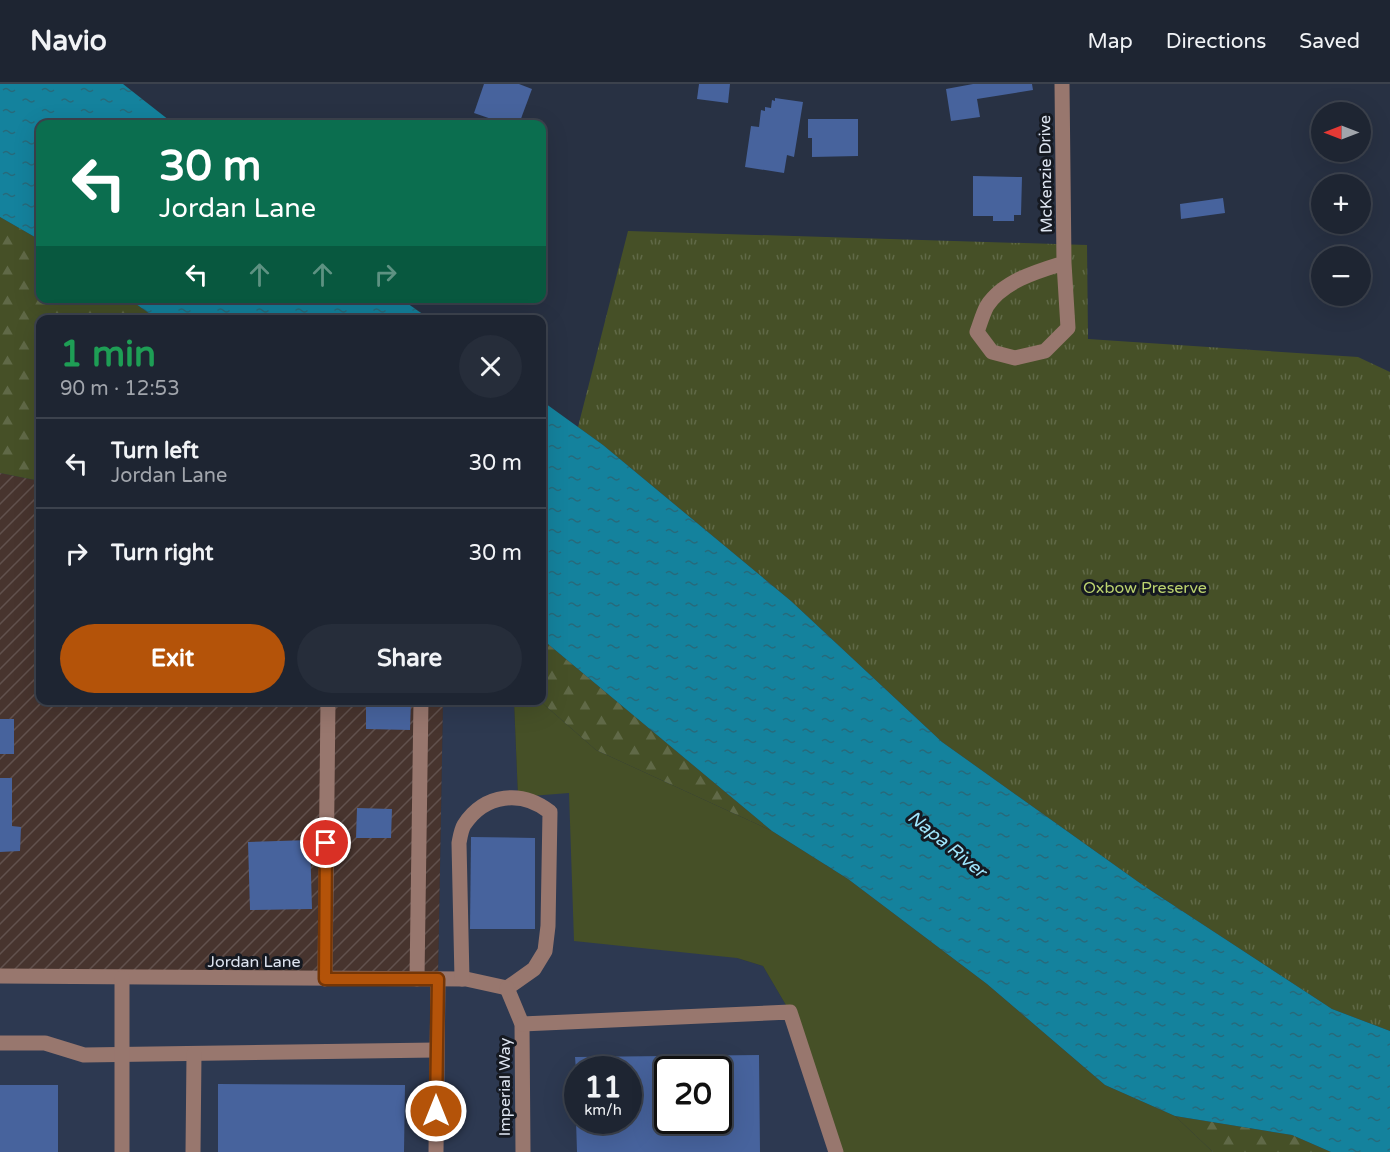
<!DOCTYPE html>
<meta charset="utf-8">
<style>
body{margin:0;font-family:"Varela Round",sans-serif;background:#262d3a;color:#f1f3f6;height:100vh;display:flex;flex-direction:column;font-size:22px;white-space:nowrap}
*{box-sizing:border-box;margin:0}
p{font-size:20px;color:#a1a5ac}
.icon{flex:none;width:33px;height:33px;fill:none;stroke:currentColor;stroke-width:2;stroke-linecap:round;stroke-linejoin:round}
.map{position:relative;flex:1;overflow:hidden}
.panel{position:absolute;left:36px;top:231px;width:510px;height:390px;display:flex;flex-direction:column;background:#1e2532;border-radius:12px;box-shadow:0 6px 24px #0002,0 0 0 2px #3c424d}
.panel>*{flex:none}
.banner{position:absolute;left:36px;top:36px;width:510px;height:183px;border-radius:12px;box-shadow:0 6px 24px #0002,0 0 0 2px #3c424d;background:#0b6e4f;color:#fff;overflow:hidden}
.needle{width:39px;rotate:270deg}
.tools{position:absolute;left:1311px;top:18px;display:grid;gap:12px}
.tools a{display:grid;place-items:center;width:60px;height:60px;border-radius:50%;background:#1e2532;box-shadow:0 6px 24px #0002,0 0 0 2px #3c424d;font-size:30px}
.speed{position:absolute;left:564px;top:972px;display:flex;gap:12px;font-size:30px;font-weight:700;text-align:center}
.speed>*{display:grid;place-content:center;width:78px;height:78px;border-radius:50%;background:#1e2532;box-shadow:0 6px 24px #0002,0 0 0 2px #3c424d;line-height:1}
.speed small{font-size:15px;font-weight:400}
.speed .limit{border:3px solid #111;border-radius:9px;background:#fff;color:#111}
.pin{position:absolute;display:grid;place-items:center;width:51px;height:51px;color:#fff;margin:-26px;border:3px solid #fff;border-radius:50%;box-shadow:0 2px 6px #0007}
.me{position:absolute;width:66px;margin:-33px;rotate:0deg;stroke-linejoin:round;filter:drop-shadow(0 0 4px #0008)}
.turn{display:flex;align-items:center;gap:21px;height:126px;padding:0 24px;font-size:27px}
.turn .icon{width:78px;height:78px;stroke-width:2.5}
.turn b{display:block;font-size:42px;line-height:51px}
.lanes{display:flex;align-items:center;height:57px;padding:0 24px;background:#0003;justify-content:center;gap:30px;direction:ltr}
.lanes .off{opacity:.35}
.round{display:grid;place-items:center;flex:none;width:63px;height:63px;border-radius:32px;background:#262d3a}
.head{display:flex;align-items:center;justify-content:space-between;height:102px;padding:0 24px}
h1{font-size:36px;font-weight:800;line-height:45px;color:#1e9e55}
.cta{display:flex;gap:12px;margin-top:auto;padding:12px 24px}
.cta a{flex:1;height:69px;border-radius:36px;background:#b45309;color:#fff;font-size:24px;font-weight:800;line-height:69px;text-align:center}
.cta a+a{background:#262d3a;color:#f1f3f6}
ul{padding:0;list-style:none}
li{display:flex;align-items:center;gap:18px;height:90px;padding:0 24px;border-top:2px solid #3c424d}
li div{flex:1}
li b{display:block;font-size:22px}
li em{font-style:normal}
header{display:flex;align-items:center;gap:36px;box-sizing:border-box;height:84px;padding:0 30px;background:#1e2532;border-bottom:2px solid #3c424d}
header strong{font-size:28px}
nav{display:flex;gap:33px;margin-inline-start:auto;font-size:21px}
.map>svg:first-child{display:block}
</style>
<header>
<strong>Navio</strong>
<nav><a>Map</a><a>Directions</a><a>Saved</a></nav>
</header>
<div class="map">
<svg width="1390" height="1068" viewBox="0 0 1390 1068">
<defs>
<pattern id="industrial-furrows" width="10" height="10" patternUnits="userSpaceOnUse" patternTransform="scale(1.5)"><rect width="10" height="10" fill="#47342e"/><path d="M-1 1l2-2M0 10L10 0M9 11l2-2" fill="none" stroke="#61514d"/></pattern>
<pattern id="forest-firs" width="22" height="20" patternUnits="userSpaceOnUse" patternTransform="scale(1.5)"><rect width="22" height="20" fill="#465027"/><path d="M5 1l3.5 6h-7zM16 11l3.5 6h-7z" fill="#606947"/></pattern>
<pattern id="park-tufts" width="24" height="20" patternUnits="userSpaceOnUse" patternTransform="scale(1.5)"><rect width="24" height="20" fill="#465027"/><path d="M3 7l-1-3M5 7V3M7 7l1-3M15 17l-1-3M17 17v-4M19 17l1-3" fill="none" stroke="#606947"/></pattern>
<pattern id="water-ripples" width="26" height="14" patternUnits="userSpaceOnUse" patternTransform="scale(1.5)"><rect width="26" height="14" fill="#14829d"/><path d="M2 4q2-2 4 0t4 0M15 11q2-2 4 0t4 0" fill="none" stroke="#276a7b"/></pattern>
</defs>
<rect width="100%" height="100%" fill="#283143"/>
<path fill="#2d3951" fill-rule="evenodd" d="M 443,616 L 514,617 L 518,713 L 569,708 L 737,874 L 763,882 L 790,928 L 836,1068 L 0,1068 L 0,892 L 438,895 ZM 578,986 L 628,986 L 628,1036 L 578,1036 ZM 668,986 L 718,986 L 718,1036 L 668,1036 Z"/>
<path fill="url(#industrial-furrows)" d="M 0,389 L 40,397 L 40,616 L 443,617 L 438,895 L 0,892 Z"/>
<path fill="#465027" d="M 514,617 L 540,617 L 596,666 L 772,747 L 848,795 L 987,900 L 1105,1001 L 1175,1032 L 1213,1068 L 836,1068 L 790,928 L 763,882 L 737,874 L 574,857 L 569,709 L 518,713 Z"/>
<g fill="url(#forest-firs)">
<path d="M 0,133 L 40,156 L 40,214 L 129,215 L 157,235 L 40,236 L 40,397 L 0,389 Z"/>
<path d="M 542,555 L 772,747 L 596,666 L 540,617 Z"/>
<path d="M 1175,1032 L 1292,1051 L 1331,1068 L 1213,1068 Z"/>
</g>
<path fill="url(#park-tufts)" d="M 628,147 L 1087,161 L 1088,255 L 1358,273 L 1390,288 L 1390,947 L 1332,925 L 1144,802 L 942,658 L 791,517 L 603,361 L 578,343 Z"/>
<g fill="url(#water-ripples)">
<path d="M 0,0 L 123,0 L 174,40 L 40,40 L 40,156 L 0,133 Z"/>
<path d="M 129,215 L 401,215 L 430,235 L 157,235 Z"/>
<path d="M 542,317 L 603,361 L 791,517 L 942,658 L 1144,802 L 1332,925 L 1390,947 L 1390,1068 L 1331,1068 L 1292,1051 L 1175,1032 L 1105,1001 L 987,900 L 848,795 L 772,747 L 542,555 Z"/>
</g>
<g fill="#47639d" fill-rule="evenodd">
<path d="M 484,0 L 519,0 L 532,5 L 519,40 L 506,40 L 474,29 Z"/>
<path d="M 699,0 L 730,0 L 728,19 L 697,15 Z"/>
<path d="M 973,0 L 1032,0 L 1033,6 L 977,15 L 980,33 L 951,37 L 946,5 Z"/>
<path d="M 775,14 L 803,18 L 794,73 L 787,71 L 784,89 L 745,83 L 751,42 L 759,43 L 761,26 L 765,27 L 765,23 L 771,24 L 772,16 L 775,17 Z"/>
<path d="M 808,35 L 858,35 L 858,72 L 812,73 L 812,54 L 808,54 Z"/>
<path d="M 973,92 L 1022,93 L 1021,131 L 1014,131 L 1014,137 L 993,137 L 993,132 L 973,132 Z"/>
<path d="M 1223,114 L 1225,129 L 1181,135 L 1180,120 Z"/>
<path d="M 366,616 L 411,616 L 410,646 L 366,645 Z"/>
<rect x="0" y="635" width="14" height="35"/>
<path d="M 0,694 L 12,694 L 12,742 L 21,743 L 20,767 L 0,768 Z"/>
<path d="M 357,724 L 392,725 L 391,754 L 356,754 Z"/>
<path d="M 471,753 L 535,754 L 535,845 L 470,845 Z"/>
<path d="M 310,756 L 312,825 L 250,826 L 248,758 Z"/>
<path d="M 759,971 L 760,1068 L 577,1068 L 576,1036 L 628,1036 L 628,986 L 576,986 L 575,973 ZM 668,986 L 718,986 L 718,1036 L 668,1036 Z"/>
<path d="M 218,1000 L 405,1001 L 404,1068 L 218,1068 Z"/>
<rect x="0" y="1001" width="58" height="67"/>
</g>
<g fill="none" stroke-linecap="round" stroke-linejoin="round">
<g stroke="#98776e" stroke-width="15">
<path d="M 1062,0 L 1064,179 L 1068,244 L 1045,267 L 1015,274 L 992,268 L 977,248 C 980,240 983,229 987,222 C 1003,197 1038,187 1064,179"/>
<path d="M 0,892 L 466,895 L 507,904"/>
<path d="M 325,895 L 328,616"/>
<path d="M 417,895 L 421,616"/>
<path d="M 462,895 L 459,759 C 460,754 461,746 464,741 C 485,709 522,706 550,728 L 548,842 L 545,867 L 534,885 L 507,904"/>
<path d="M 507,904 L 522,940 L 523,1068"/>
<path d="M 522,940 L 790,928 L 836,1068"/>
<path d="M 0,959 L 45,959 L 84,971 L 436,966"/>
<path d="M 122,1068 L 122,894"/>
<path d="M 193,1068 L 194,970"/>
<path d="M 436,1068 L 438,895"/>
</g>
</g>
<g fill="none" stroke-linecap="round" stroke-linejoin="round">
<g stroke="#753606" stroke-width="15">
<path id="route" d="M 326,759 L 325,895 L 438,895 L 436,1027"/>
</g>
<use href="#route" stroke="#b45309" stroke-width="10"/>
</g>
<g text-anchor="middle" stroke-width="6" stroke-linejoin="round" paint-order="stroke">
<g font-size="16" fill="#dee5f1" stroke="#151921">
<text transform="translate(1045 90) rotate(-91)" y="6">McKenzie Drive</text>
<text x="254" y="883">Jordan Lane</text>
<text transform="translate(504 1003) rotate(-90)" y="6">Imperial Way</text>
</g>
<g font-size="16" fill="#bcd36f" stroke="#151921">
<text x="1145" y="509">Oxbow Preserve</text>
</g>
<g font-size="18" font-style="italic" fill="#a0e6fd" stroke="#151921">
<text transform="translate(947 760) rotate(39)" y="6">Napa River</text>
</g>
</g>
</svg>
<div class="tools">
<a><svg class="needle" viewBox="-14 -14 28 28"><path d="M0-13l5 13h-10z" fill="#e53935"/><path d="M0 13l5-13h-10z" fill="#a1a5ac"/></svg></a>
<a>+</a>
<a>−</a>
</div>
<div class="speed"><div>11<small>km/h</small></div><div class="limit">20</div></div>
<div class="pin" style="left:326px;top:759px;background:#d93025"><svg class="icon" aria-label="arrive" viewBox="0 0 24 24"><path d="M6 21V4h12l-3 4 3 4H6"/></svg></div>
<svg class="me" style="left:436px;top:1027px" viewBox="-20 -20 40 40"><circle r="17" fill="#b45309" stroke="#fff" stroke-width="3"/><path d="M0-11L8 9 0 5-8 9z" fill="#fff"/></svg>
<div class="banner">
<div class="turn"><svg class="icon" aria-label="left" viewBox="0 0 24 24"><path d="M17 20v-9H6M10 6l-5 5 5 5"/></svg><div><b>30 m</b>Jordan Lane</div></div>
<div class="lanes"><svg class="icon" aria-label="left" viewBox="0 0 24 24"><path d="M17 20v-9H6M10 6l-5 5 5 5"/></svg><svg class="icon off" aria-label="ahead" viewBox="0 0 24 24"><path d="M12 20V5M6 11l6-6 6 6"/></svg><svg class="icon off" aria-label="ahead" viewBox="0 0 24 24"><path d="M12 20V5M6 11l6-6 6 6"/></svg><svg class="icon off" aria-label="right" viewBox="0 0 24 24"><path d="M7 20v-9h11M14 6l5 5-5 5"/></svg></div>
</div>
<section class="panel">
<div class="head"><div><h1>1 min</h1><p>90 m · 12:53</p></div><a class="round"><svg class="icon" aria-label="close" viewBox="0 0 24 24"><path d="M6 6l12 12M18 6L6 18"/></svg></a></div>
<ul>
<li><svg class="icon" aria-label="left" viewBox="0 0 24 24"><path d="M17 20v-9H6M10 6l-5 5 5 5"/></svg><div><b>Turn left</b><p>Jordan Lane</p></div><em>30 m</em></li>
<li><svg class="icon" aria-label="right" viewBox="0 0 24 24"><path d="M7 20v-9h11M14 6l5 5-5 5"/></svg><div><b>Turn right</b></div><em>30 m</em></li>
</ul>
<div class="cta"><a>Exit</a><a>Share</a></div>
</section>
</div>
